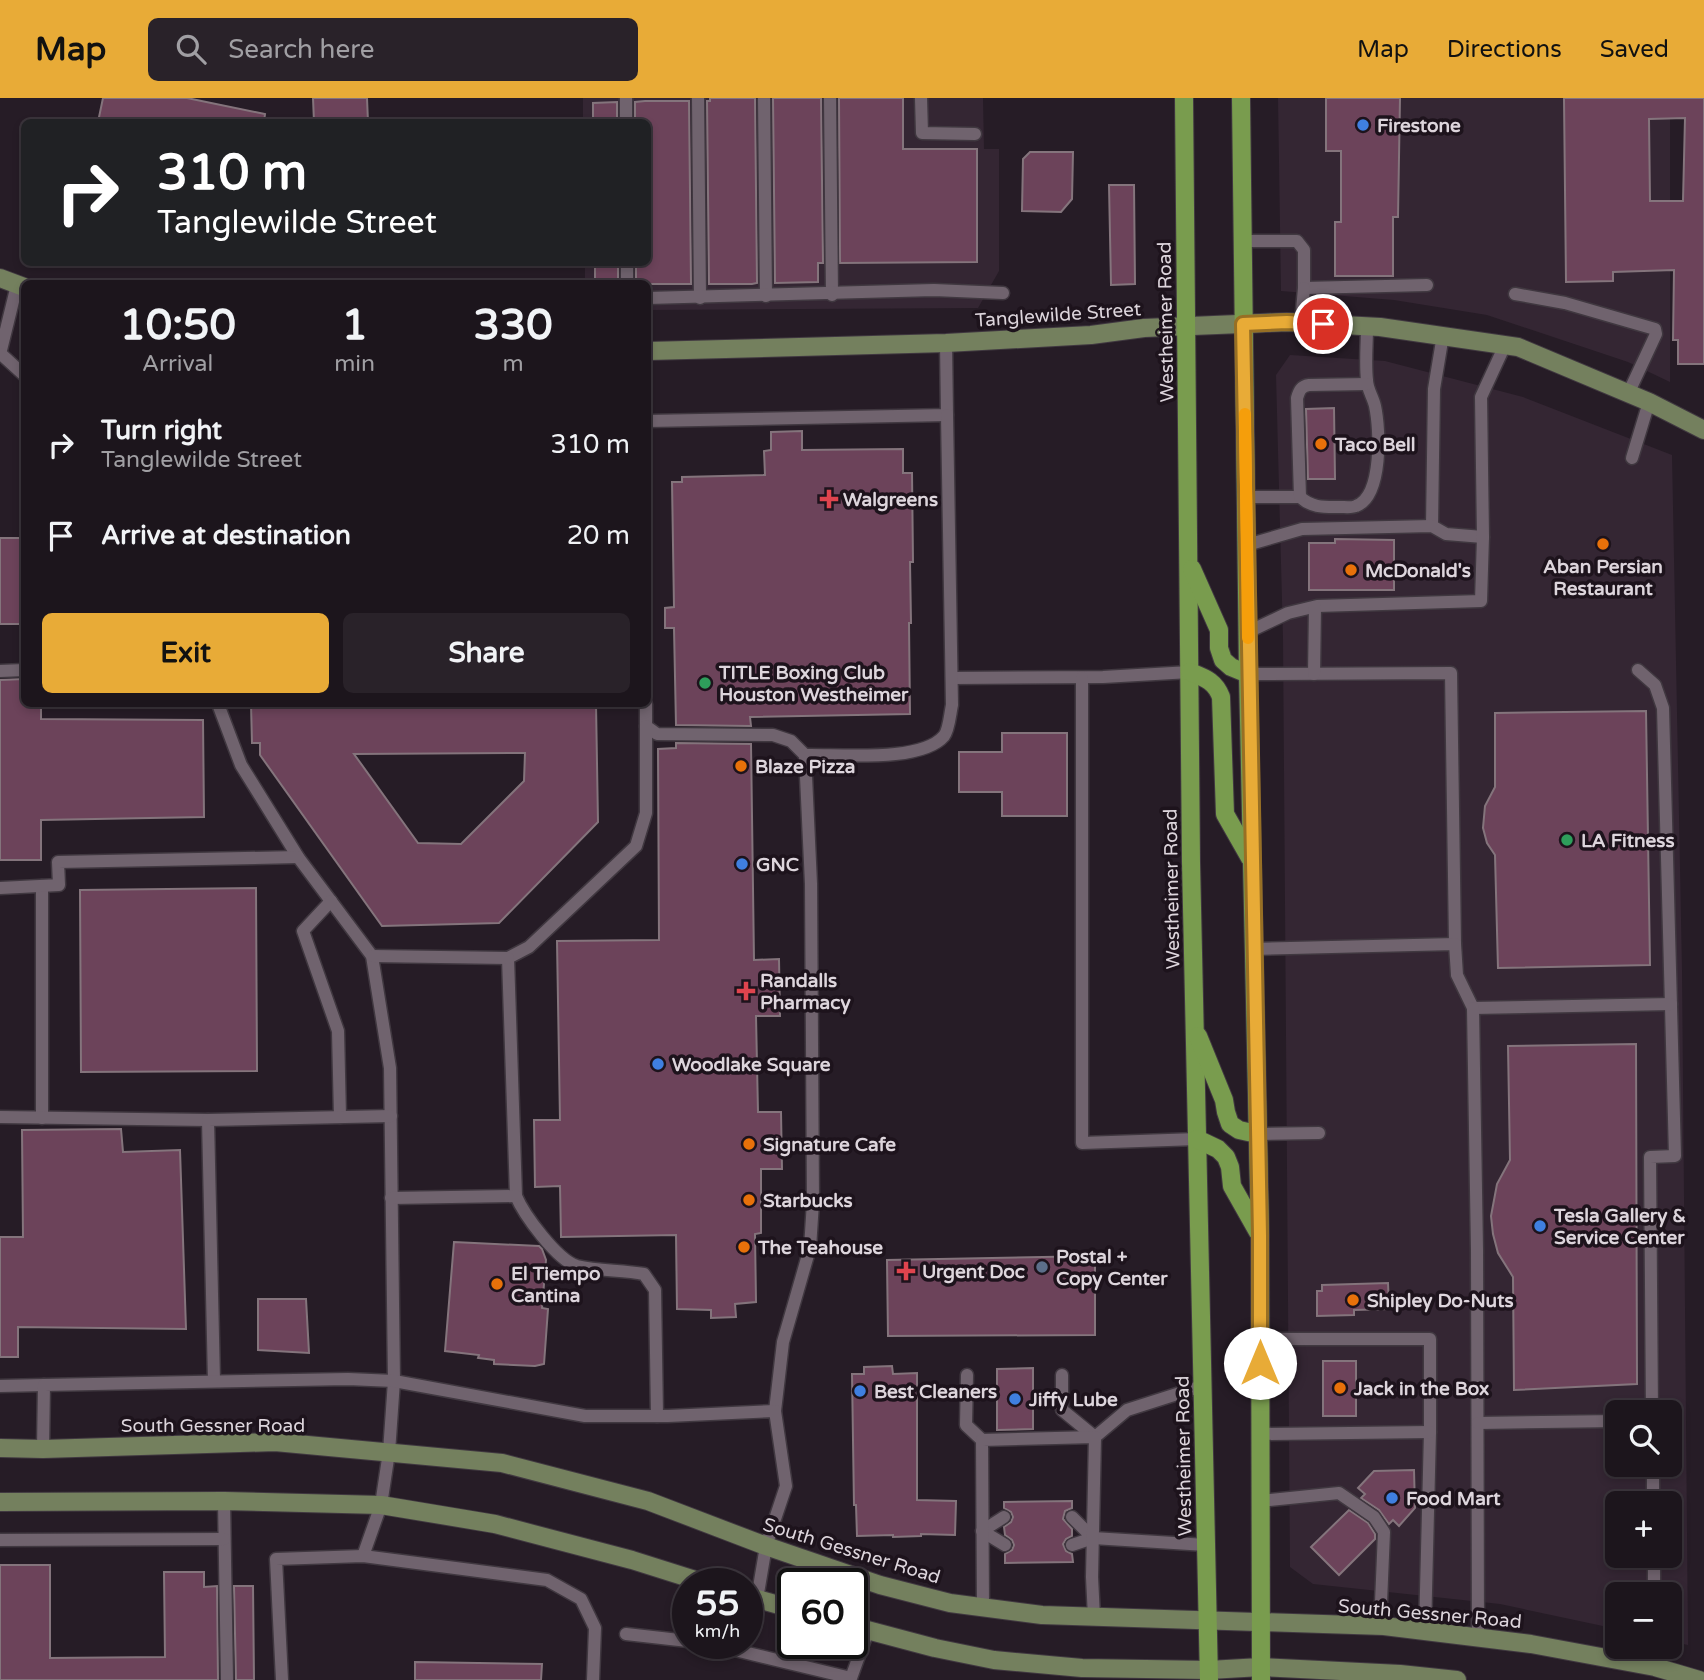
<!DOCTYPE html>
<meta charset="utf-8">
<style>
body{margin:0;font-family:"Varela Round",sans-serif;background:#292229;color:#f1f3f6;height:100vh;display:flex;flex-direction:column;font-size:26px;white-space:nowrap}
*{box-sizing:border-box;margin:0}
p{font-size:23px;color:#a09fa3}
.icon{flex:none;width:38px;height:38px;fill:none;stroke:currentColor;stroke-width:2;stroke-linecap:round;stroke-linejoin:round}
.map{position:relative;flex:1;overflow:hidden}
.sheet{position:absolute;left:21px;top:182px;width:630px;height:427px;display:flex;flex-direction:column;background:#1c151c;border-radius:10px;box-shadow:0 4px 10px #0003,0 0 0 2px #3a343b}
.sheet>*{flex:none}
.guide{position:absolute;left:21px;top:21px;width:630px;height:147px;border-radius:10px;box-shadow:0 4px 10px #0003,0 0 0 2px #3a343b;background:#202124;color:#fff;overflow:hidden}
.controls{position:absolute;left:1605px;top:1302px;display:grid;gap:14px}
.controls a{display:grid;place-items:center;width:77px;height:77px;border-radius:10px;background:#1c151c;box-shadow:0 4px 10px #0003,0 0 0 2px #3a343b;font-size:35px}
.speed{position:absolute;left:672px;top:1470px;display:flex;gap:14px;font-size:35px;font-weight:700;text-align:center}
.speed>*{display:grid;place-content:center;width:91px;height:91px;border-radius:50%;background:#1c151c;box-shadow:0 4px 10px #0003,0 0 0 2px #3a343b;line-height:1}
.speed small{font-size:18px;font-weight:400}
.speed .limit{border:4px solid #111;border-radius:10px;background:#fff;color:#111}
.pin{position:absolute;display:grid;place-items:center;width:60px;height:60px;color:#fff;margin:-30px;border:4px solid #fff;border-radius:50%;box-shadow:0 2px 7px #0007}
.me{position:absolute;width:77px;margin:-38px;rotate:0deg;stroke-linejoin:round;filter:drop-shadow(0 0 5px #0008)}
.turn{display:flex;align-items:center;gap:24px;height:147px;padding:0 21px;font-size:32px}
.turn .icon{width:91px;height:91px;stroke-width:2.5}
.turn b{display:block;font-size:49px;line-height:60px}
.eta{display:flex;justify-content:space-evenly;align-items:center;height:119px;text-align:center}
.eta b{font-size:42px;font-weight:700;line-height:49px}
.action{display:flex;gap:14px;margin-top:auto;padding:14px 21px}
.action a{flex:1;height:80px;border-radius:10px;background:#e8ab37;color:#111;font-size:28px;font-weight:700;line-height:80px;text-align:center}
.action a+a{background:#292229;color:#f1f3f6}
ul{padding:0;list-style:none}
li{display:flex;align-items:center;gap:21px;height:91px;padding:0 21px}
li div{flex:1}
li b{display:block;font-size:26px}
li em{font-style:normal}
header{display:flex;align-items:center;gap:42px;box-sizing:border-box;height:98px;padding:0 35px;background:#e8ab37;color:#111}
header strong{font-size:33px}
nav{display:flex;gap:38px;margin-inline-start:auto;font-size:24px}
.search{width:490px;height:63px;background:#292229;display:flex;align-items:center;gap:18px;box-sizing:border-box;padding:0 24px;border-radius:10px;color:#a09fa3;font-size:26px}
.map>svg:first-child{display:block}
</style>
<header>
<strong>Map</strong>
<div class="search"><svg class="icon" aria-label="search" viewBox="0 0 24 24"><circle cx="10" cy="10" r="6"/><path d="M15 15l6 6"/></svg>Search here</div>
<nav><a>Map</a><a>Directions</a><a>Saved</a></nav>
</header>
<div class="map">
<svg width="1704" height="1582" viewBox="0 0 1704 1582">
<rect width="100%" height="100%" fill="#261c26"/>
<g fill="#342633" fill-rule="evenodd">
<path d="M 583,0 L 983,0 L 984,51 L 999,51 L 999,173 L 978,210 L 648,212 L 648,186 L 585,185 L 585,165 L 648,164 L 648,24 L 583,24 Z"/>
<path d="M 1278,0 L 1670,0 L 1670,284 L 1628,264 L 1487,217 L 1394,202 L 1281,193 Z"/>
<path d="M 1290,257 L 1385,263 L 1523,299 L 1672,357 L 1682,872 L 1688,1547 L 1670,1543 L 1670,1496 L 1617,1496 L 1617,1531 L 1500,1506 L 1313,1486 L 1290,1469 L 1283,540 L 1276,277 ZM 1617,1314 L 1670,1314 L 1670,1367 L 1617,1367 ZM 1617,1405 L 1670,1405 L 1670,1458 L 1617,1458 Z"/>
</g>
<g fill="#6c435a" stroke="#84747c" stroke-width="2" fill-rule="evenodd">
<path d="M 103,0 L 187,0 L 265,16 L 264,24 L 98,24 Z"/>
<path d="M 313,0 L 367,0 L 368,24 L 314,24 Z"/>
<path d="M 710,0 L 755,0 L 757,185 L 752,186 L 709,186 L 707,3 L 710,3 Z"/>
<path d="M 773,0 L 821,0 L 823,165 L 818,165 L 818,184 L 775,185 Z"/>
<path d="M 839,0 L 903,0 L 903,51 L 977,51 L 977,164 L 840,165 Z"/>
<path d="M 1326,0 L 1400,0 L 1398,119 L 1393,119 L 1393,178 L 1335,178 L 1335,124 L 1341,124 L 1341,53 L 1326,53 Z"/>
<path d="M 1564,0 L 1704,0 L 1704,266 L 1678,266 L 1678,242 L 1673,242 L 1674,172 L 1613,174 L 1613,183 L 1566,184 ZM 1685,20 L 1683,103 L 1650,103 L 1649,21 Z"/>
<path d="M 645,3 L 689,3 L 691,186 L 636,186 L 636,164 L 648,164 L 648,24 L 635,24 L 635,4 Z"/>
<path d="M 617,4 L 617,24 L 593,24 L 593,5 Z"/>
<path d="M 1030,54 L 1073,54 L 1072,101 L 1061,114 L 1022,113 L 1023,61 Z"/>
<path d="M 1109,87 L 1134,87 L 1135,186 L 1111,187 Z"/>
<rect x="595" y="164" width="23" height="22"/>
<path d="M 1334,310 L 1335,381 L 1308,381 L 1306,311 Z"/>
<path d="M 802,333 L 802,352 L 903,351 L 903,375 L 912,375 L 913,464 L 910,464 L 911,525 L 909,525 L 910,616 L 750,619 L 751,628 L 676,627 L 674,530 L 665,530 L 665,510 L 674,509 L 672,384 L 682,384 L 682,379 L 765,377 L 764,353 L 771,352 L 771,334 Z"/>
<rect x="0" y="440" width="24" height="86"/>
<path d="M 1335,441 L 1394,442 L 1394,492 L 1309,492 L 1309,445 L 1335,445 Z"/>
<path d="M 24,581 L 24,606 L 41,606 L 41,621 L 203,622 L 204,719 L 41,722 L 41,762 L 0,762 L 0,582 Z"/>
<path d="M 251,606 L 596,606 L 598,724 L 499,825 L 382,828 L 260,657 L 260,645 L 252,645 ZM 525,655 L 524,683 L 461,746 L 418,745 L 354,656 Z"/>
<path d="M 1646,613 L 1650,867 L 1498,870 L 1495,757 L 1487,745 L 1483,730 L 1485,708 L 1495,689 L 1495,615 Z"/>
<path d="M 1002,635 L 1067,635 L 1067,718 L 1002,718 L 1002,694 L 959,694 L 959,654 L 1002,654 Z"/>
<path d="M 676,645 L 751,646 L 754,862 L 779,861 L 780,918 L 756,918 L 758,1014 L 781,1014 L 782,1071 L 761,1071 L 761,1135 L 755,1136 L 756,1204 L 735,1206 L 736,1219 L 711,1220 L 711,1212 L 677,1211 L 676,1137 L 561,1139 L 560,1088 L 535,1089 L 534,1022 L 560,1022 L 557,843 L 659,842 L 658,651 L 676,650 Z"/>
<path d="M 256,790 L 257,973 L 81,974 L 80,792 Z"/>
<path d="M 1636,946 L 1637,1286 L 1514,1292 L 1513,1179 L 1498,1155 L 1493,1136 L 1491,1118 L 1497,1086 L 1510,1062 L 1508,948 Z"/>
<path d="M 121,1031 L 123,1054 L 180,1052 L 186,1231 L 18,1229 L 18,1259 L 0,1259 L 0,1139 L 23,1139 L 22,1032 Z"/>
<path d="M 454,1144 L 539,1148 L 542,1151 L 546,1162 L 542,1210 L 548,1211 L 544,1266 L 535,1268 L 494,1266 L 494,1262 L 478,1260 L 479,1257 L 445,1253 Z"/>
<path d="M 1095,1158 L 1095,1237 L 888,1238 L 887,1162 Z"/>
<path d="M 1388,1185 L 1389,1211 L 1354,1212 L 1354,1217 L 1317,1218 L 1317,1193 L 1322,1193 L 1322,1187 Z"/>
<path d="M 258,1201 L 306,1201 L 309,1255 L 258,1252 Z"/>
<rect x="1323" y="1263" width="33" height="55"/>
<path d="M 892,1268 L 893,1276 L 917,1275 L 917,1402 L 956,1403 L 955,1437 L 921,1436 L 921,1438 L 893,1439 L 893,1437 L 857,1438 L 856,1407 L 854,1407 L 852,1276 L 864,1276 L 864,1269 Z"/>
<path d="M 1033,1270 L 1033,1331 L 997,1332 L 997,1271 Z"/>
<path d="M 1414,1372 L 1415,1410 L 1399,1428 L 1393,1422 L 1389,1426 L 1379,1412 L 1361,1400 L 1365,1396 L 1358,1390 L 1374,1373 Z"/>
<path d="M 1072,1403 L 1072,1410 L 1065,1413 L 1063,1421 L 1072,1431 L 1072,1438 L 1066,1441 L 1063,1446 L 1066,1453 L 1072,1456 L 1073,1464 L 1005,1465 L 1005,1456 L 1012,1452 L 1014,1447 L 1012,1442 L 1005,1437 L 1004,1429 L 1011,1424 L 1013,1419 L 1011,1414 L 1004,1410 L 1004,1404 Z"/>
<path d="M 1349,1412 L 1368,1425 L 1375,1436 L 1375,1441 L 1339,1477 L 1311,1449 Z"/>
<path d="M 0,1467 L 50,1467 L 50,1560 L 165,1559 L 164,1474 L 204,1474 L 204,1489 L 217,1488 L 218,1582 L 0,1582 Z"/>
<path d="M 234,1488 L 253,1488 L 254,1582 L 236,1582 Z"/>
<path d="M 415,1564 L 542,1566 L 541,1582 L 415,1582 Z"/>
</g>
<g fill="none" stroke-linecap="round" stroke-linejoin="round">
<g stroke="#403840" stroke-width="15">
<g id="lane">
<path d="M 626,0 L 626,24"/>
<path d="M 698,0 L 700,200"/>
<path d="M 764,0 L 766,198"/>
<path d="M 830,0 L 832,197"/>
<path d="M 921,0 L 922,35 L 975,36"/>
<path d="M 1241,143 L 1297,143 L 1304,152 L 1304,190 L 1427,187"/>
<path d="M 627,164 L 627,186"/>
<path d="M 1515,196 L 1565,205 L 1655,231 L 1656,236 L 1628,296"/>
<path d="M 648,200 L 934,192 L 1003,195"/>
<path d="M 1301,224 L 1304,190"/>
<path d="M 0,256 L 17,187"/>
<path d="M 1,256 L 24,277"/>
<path d="M 648,323 L 947,317 L 946,245"/>
<path d="M 1632,360 L 1649,304"/>
<path d="M 1246,399 L 1300,399 C 1312,410 1324,409 1340,409 C 1345,409 1352,410 1356,408 C 1383,398 1380,331 1375,308 C 1373,299 1367,291 1367,282 C 1365,265 1367,246 1367,228"/>
<path d="M 1300,399 L 1297,300 C 1299,293 1301,288 1309,287 L 1367,286"/>
<path d="M 1432,428 L 1434,291 L 1443,237"/>
<path d="M 1247,447 L 1302,431 L 1432,428 L 1446,436 L 1483,439"/>
<path d="M 1248,534 L 1288,515 L 1317,508 L 1481,503 L 1483,439 L 1481,299 L 1505,247"/>
<path d="M 1638,572 L 1655,587 L 1663,610 L 1675,1058 L 1650,1059 L 1652,1314"/>
<path d="M 0,573 L 24,572"/>
<path d="M 1248,576 L 1451,575 L 1455,846"/>
<path d="M 1314,576 L 1315,509"/>
<path d="M 952,580 L 1103,579 L 1190,574"/>
<path d="M 1082,580 L 1082,1045 L 1197,1041"/>
<path d="M 218,606 L 241,667 L 298,759 L 372,858 L 390,970 L 394,1283 L 389,1354 L 381,1407 L 363,1458"/>
<path d="M 646,606 L 646,628 L 657,636 L 773,637 L 791,643 L 805,657 L 811,786 L 813,1104 L 810,1150 L 783,1244 L 775,1313"/>
<path d="M 646,628 L 646,715 L 636,748 L 529,849 L 508,860 L 516,1098 C 524,1117 557,1162 577,1168 C 598,1173 622,1172 644,1176 L 655,1192 L 657,1318"/>
<path d="M 805,657 C 839,656 921,665 944,638 C 949,632 950,616 952,607 L 947,317"/>
<path d="M 42,788 L 42,1020"/>
<path d="M 0,790 L 59,787 L 58,764 L 298,759"/>
<path d="M 331,803 L 303,833 L 338,933 L 340,1019"/>
<path d="M 1253,851 L 1455,846 L 1457,877 L 1473,910 L 1671,906"/>
<path d="M 372,858 L 508,860"/>
<path d="M 1473,910 L 1477,1152 L 1478,1539"/>
<path d="M 0,1019 L 208,1022"/>
<path d="M 1257,1036 L 1319,1035"/>
<path d="M 391,1100 L 516,1098"/>
<path d="M 1260,1241 L 1430,1241 L 1430,1334 L 1425,1533"/>
<path d="M 967,1277 L 966,1327 L 982,1342"/>
<path d="M 1062,1277 L 1062,1312 L 1095,1339 L 1127,1312 L 1202,1288"/>
<path d="M 214,1283 L 208,1022 L 391,1018"/>
<path d="M 0,1288 L 44,1287"/>
<path d="M 1478,1325 L 1617,1323"/>
<path d="M 1260,1336 L 1430,1334"/>
<path d="M 43,1351 L 44,1287 L 348,1281 L 394,1283 L 585,1318 L 668,1318 L 775,1313 L 786,1388 L 766,1448 L 757,1501"/>
<path d="M 1653,1367 L 1653,1405"/>
<path d="M 224,1403 L 227,1582"/>
<path d="M 1260,1403 L 1339,1395 L 1374,1419 L 1384,1434 L 1380,1528"/>
<path d="M 1004,1419 L 982,1433 L 1005,1447"/>
<path d="M 1072,1419 L 1093,1440 L 1072,1447"/>
<path d="M 1093,1440 L 1206,1447"/>
<path d="M 0,1442 L 224,1441"/>
<path d="M 1654,1458 L 1654,1496"/>
<path d="M 983,1509 L 982,1342 L 1095,1339 L 1092,1479 L 1094,1519"/>
<path d="M 626,1536 L 688,1543"/>
<path d="M 706,1545 L 851,1580 L 868,1533"/>
<path d="M 1654,1549 L 1655,1569"/>
<path d="M 282,1582 L 276,1461 L 363,1458 L 547,1482 L 581,1501 L 595,1530 L 593,1582"/>
</g>
</g>
<g stroke="#403840" stroke-width="20">
<g id="secondary">
<path d="M 0,180 L 24,189"/>
<path d="M 648,253 L 946,245 L 1091,237 L 1144,230 L 1287,224 L 1380,229 L 1518,249 L 1649,304 L 1704,332"/>
<path d="M 0,1350 L 43,1351 L 275,1344 L 502,1365 L 648,1403 L 766,1448 L 880,1487 L 950,1505 L 1042,1517 L 1384,1528 L 1531,1546 L 1655,1569 L 1699,1582"/>
<path d="M 0,1404 L 224,1403 L 381,1407 L 495,1426 L 632,1462 L 708,1486"/>
<path d="M 747,1498 L 793,1511"/>
<path d="M 852,1528 L 935,1550 L 994,1562 L 1082,1570 L 1209,1572 L 1261,1569 L 1400,1576 L 1457,1582"/>
</g>
</g>
<g stroke="#403840" stroke-width="20">
<g id="primary">
<path d="M 1184,0 L 1191,764 L 1209,1582"/>
<path d="M 1241,0 L 1248,576 L 1260,1137 L 1261,1582"/>
<path d="M 1192,471 L 1219,532 L 1219,550 L 1223,562 L 1231,569 L 1248,576"/>
<path d="M 1190,574 C 1205,580 1215,583 1221,599 L 1225,716 L 1250,760"/>
<path d="M 1198,938 L 1224,1002 L 1226,1014 L 1230,1026 L 1239,1032 L 1257,1036"/>
<path d="M 1197,1041 L 1218,1051 L 1226,1059 L 1230,1069 L 1232,1088 L 1258,1134"/>
</g>
</g>
<use href="#lane" stroke="#70636e" stroke-width="12"/>
<use href="#secondary" stroke="#74805e" stroke-width="18"/>
<use href="#primary" stroke="#799c4e" stroke-width="18"/>
</g>
<g fill="none" stroke-linecap="round" stroke-linejoin="round">
<g stroke="#976f24" stroke-width="18">
<path id="route" d="M 1260,1265 L 1260,1137 L 1243,226 L 1287,224 L 1323,226"/>
</g>
<use href="#route" stroke="#e8ab37" stroke-width="12"/>
<path stroke="#f59e0b" stroke-width="12" d="M 1245,316 L 1248,540"/>
</g>
<g fill="#3f7fe0" stroke="#1d131c" stroke-width="2.5">
<circle cx="1363" cy="27" r="7"/>
<circle cx="742" cy="766" r="7"/>
<circle cx="658" cy="966" r="7"/>
<circle cx="1540" cy="1128" r="7"/>
<circle cx="860" cy="1293" r="7"/>
<circle cx="1015" cy="1301" r="7"/>
<circle cx="1392" cy="1400" r="7"/>
</g>
<g fill="#e8710a" stroke="#1d131c" stroke-width="2.5">
<circle cx="1321" cy="346" r="7"/>
<circle cx="1603" cy="446" r="7"/>
<circle cx="1351" cy="472" r="7"/>
<circle cx="741" cy="668" r="7"/>
<circle cx="749" cy="1046" r="7"/>
<circle cx="749" cy="1102" r="7"/>
<circle cx="744" cy="1149" r="7"/>
<circle cx="497" cy="1186" r="7"/>
<circle cx="1353" cy="1202" r="7"/>
<circle cx="1340" cy="1290" r="7"/>
</g>
<g fill="#e0444e" stroke="#1d131c" stroke-width="2.5">
<path d="M825.5 390.5h7v7h7v7h-7v7h-7v-7h-7v-7h7z"/>
<path d="M742.5 882.5h7v7h7v7h-7v7h-7v-7h-7v-7h7z"/>
<path d="M902.5 1162.5h7v7h7v7h-7v7h-7v-7h-7v-7h7z"/>
</g>
<g fill="#2e9e5b" stroke="#1d131c" stroke-width="2.5">
<circle cx="705" cy="585" r="7"/>
<circle cx="1567" cy="742" r="7"/>
</g>
<circle fill="#5c6f8a" stroke="#1d131c" stroke-width="2.5" cx="1042" cy="1169" r="7"/>
<g text-anchor="middle" stroke-width="7" stroke-linejoin="round" paint-order="stroke">
<g font-size="19" font-weight="bold" fill="#ddd5dc" stroke="#1d131c" text-anchor="start">
<text x="1377" y="34">Firestone</text>
<text x="1335" y="353">Taco Bell</text>
<text x="843" y="408">Walgreens</text>
<text x="1603" y="475" text-anchor="middle">Aban Persian<tspan x="1603" dy="22">Restaurant</tspan></text>
<text x="1365" y="479">McDonald's</text>
<text x="719" y="581">TITLE Boxing Club<tspan x="719" dy="22">Houston Westheimer</tspan></text>
<text x="755" y="675">Blaze Pizza</text>
<text x="1581" y="749">LA Fitness</text>
<text x="756" y="773">GNC</text>
<text x="760" y="889">Randalls<tspan x="760" dy="22">Pharmacy</tspan></text>
<text x="672" y="973">Woodlake Square</text>
<text x="763" y="1053">Signature Cafe</text>
<text x="763" y="1109">Starbucks</text>
<text x="1554" y="1124">Tesla Gallery &amp;<tspan x="1554" dy="22">Service Center</tspan></text>
<text x="758" y="1156">The Teahouse</text>
<text x="1056" y="1165">Postal +<tspan x="1056" dy="22">Copy Center</tspan></text>
<text x="922" y="1180">Urgent Doc</text>
<text x="511" y="1182">El Tiempo<tspan x="511" dy="22">Cantina</tspan></text>
<text x="1367" y="1209">Shipley Do-Nuts</text>
<text x="1354" y="1297">Jack in the Box</text>
<text x="874" y="1300">Best Cleaners</text>
<text x="1029" y="1308">Jiffy Lube</text>
<text x="1406" y="1407">Food Mart</text>
</g>
<g font-size="19" fill="#ddd5dc" stroke="#1d131c">
<text transform="translate(1058 216) rotate(-4)" y="7">Tanglewilde Street</text>
<text transform="translate(1165 224) rotate(-91)" y="7">Westheimer Road</text>
<text transform="translate(1171 791) rotate(-91)" y="7">Westheimer Road</text>
<text x="213" y="1334">South Gessner Road</text>
<text transform="translate(1183 1358) rotate(-91)" y="7">Westheimer Road</text>
<text transform="translate(852 1452) rotate(17)" y="7">South Gessner Road</text>
<text transform="translate(1430 1515) rotate(5)" y="7">South Gessner Road</text>
</g>
</g>
</svg>
<div class="controls">
<a><svg class="icon" aria-label="search" viewBox="0 0 24 24"><circle cx="10" cy="10" r="6"/><path d="M15 15l6 6"/></svg></a>
<a>+</a>
<a>−</a>
</div>
<div class="speed"><div>55<small>km/h</small></div><div class="limit">60</div></div>
<div class="pin" style="left:1323px;top:226px;background:#d93025"><svg class="icon" aria-label="arrive" viewBox="0 0 24 24"><path d="M6 21V4h12l-3 4 3 4H6"/></svg></div>
<svg class="me" style="left:1260px;top:1265px" viewBox="-20 -20 40 40"><circle r="19" fill="#fff"/><path d="M0-13L10 11 0 6-10 11z" fill="#e8ab37"/></svg>
<div class="guide">
<div class="turn"><svg class="icon" aria-label="right" viewBox="0 0 24 24"><path d="M7 20v-9h11M14 6l5 5-5 5"/></svg><div><b>310 m</b>Tanglewilde Street</div></div>
</div>
<section class="sheet">
<div class="eta">
<div><b>10:50</b><p>Arrival</p></div>
<div><b>1</b><p>min</p></div>
<div><b>330</b><p>m</p></div>
</div>
<ul>
<li><svg class="icon" aria-label="right" viewBox="0 0 24 24"><path d="M7 20v-9h11M14 6l5 5-5 5"/></svg><div><b>Turn right</b><p>Tanglewilde Street</p></div><em>310 m</em></li>
<li><svg class="icon" aria-label="arrive" viewBox="0 0 24 24"><path d="M6 21V4h12l-3 4 3 4H6"/></svg><div><b>Arrive at destination</b></div><em>20 m</em></li>
</ul>
<div class="action"><a>Exit</a><a>Share</a></div>
</section>
</div>
